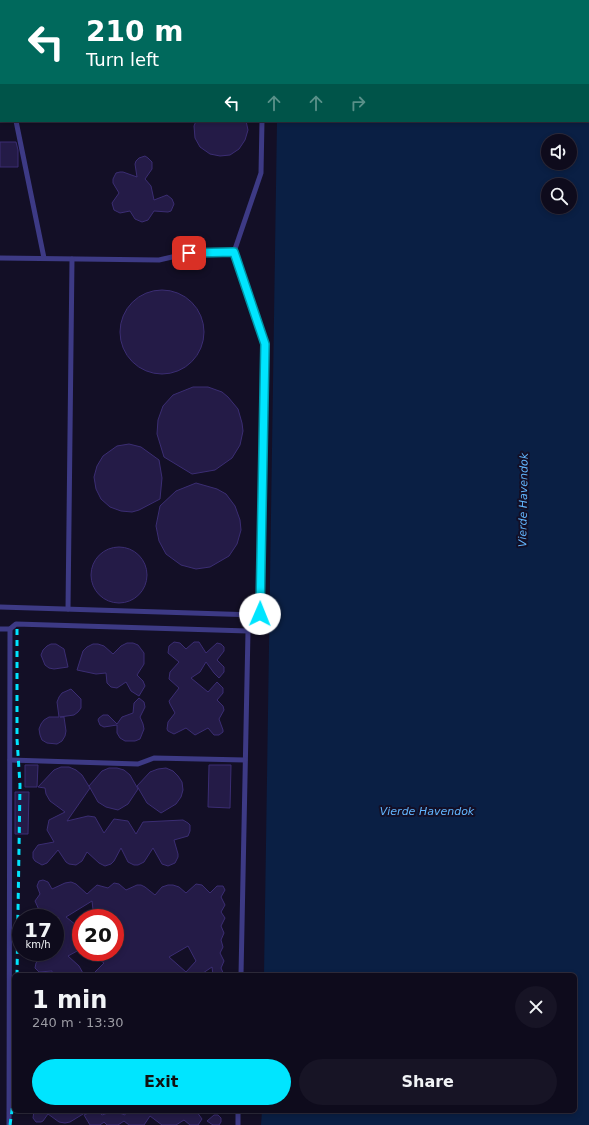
<!DOCTYPE html>
<meta charset="utf-8">
<style>
body{margin:0;font-family:"DejaVu Sans",sans-serif;background:#171425;color:#f1f3f6;height:100vh;display:flex;flex-direction:column;font-size:15px;white-space:nowrap}
*{box-sizing:border-box;margin:0}
p{font-size:13px;color:#9b9ba3}
.icon{flex:none;width:22px;height:22px;fill:none;stroke:currentColor;stroke-width:2;stroke-linecap:round;stroke-linejoin:round}
.map{position:relative;flex:1;overflow:hidden}
.drawer{position:absolute;left:12px;top:973px;width:565px;height:140px;display:flex;flex-direction:column;background:#0e0b1c;border-radius:6px;box-shadow:0 2px 6px #0003,0 0 0 1px #2e2b3b}
.drawer>*{flex:none}
.guide{position:absolute;left:0px;top:0px;width:589px;height:122px;box-shadow:0 2px 6px #0003,0 0 0 1px #2e2b3b;background:#00695c;color:#fff;overflow:hidden}
.tools{position:absolute;left:541px;top:134px;display:grid;gap:8px}
.tools a{display:grid;place-items:center;width:36px;height:36px;border-radius:50%;background:#0e0b1c;box-shadow:0 2px 6px #0003,0 0 0 1px #2e2b3b;font-size:20px}
.speed{position:absolute;left:12px;top:909px;display:flex;gap:8px;font-size:20px;font-weight:700;text-align:center}
.speed>*{display:grid;place-content:center;width:52px;height:52px;border-radius:50%;background:#0e0b1c;box-shadow:0 2px 6px #0003,0 0 0 1px #2e2b3b;line-height:1}
.speed small{font-size:10px;font-weight:400}
.speed .limit{border:6px solid #d22;background:#fff;color:#111}
.pin{position:absolute;display:grid;place-items:center;width:34px;height:34px;color:#fff;margin:-17px;border-radius:8px;box-shadow:0 2px 6px #0006}
.me{position:absolute;width:44px;margin:-22px;rotate:1deg;stroke-linejoin:round;filter:drop-shadow(0 0 3px #0008)}
.turn{display:flex;align-items:center;gap:14px;height:84px;padding:0 20px;font-size:18px}
.turn .icon{width:52px;height:52px;stroke-width:2.5}
.turn b{display:block;font-size:28px;line-height:34px}
.lanes{display:flex;align-items:center;height:38px;padding:0 20px;background:#0003;justify-content:center;gap:20px;direction:ltr}
.lanes .off{opacity:.35}
.round{display:grid;place-items:center;flex:none;width:42px;height:42px;border-radius:21px;background:#171425}
.head{display:flex;align-items:center;justify-content:space-between;height:68px;padding:0 20px}
h1{font-size:24px;font-weight:800;line-height:30px}
.button{display:flex;gap:8px;margin-top:auto;padding:8px 20px}
.button a{flex:1;height:46px;border-radius:24px;background:#00e5ff;color:#111;font-size:16px;font-weight:800;line-height:46px;text-align:center}
.button a+a{background:#171425;color:#f1f3f6}
.map>svg:first-child{display:block}
</style>
<div class="map">
<svg width="589" height="1125" viewBox="0 0 589 1125">
<rect width="100%" height="100%" fill="#130f26"/>
<path fill="#0a1f44" fill-rule="evenodd" d="M 278,0 L 589,0 L 589,1125 L 261,1125 L 262,1111 L 575,1111 L 575,975 L 264,975 L 277,121 L 588,121 L 588,1 ZM 548,141 L 570,141 L 570,163 L 548,163 ZM 548,185 L 570,185 L 570,207 L 548,207 Z"/>
<g fill="#241b47" stroke="#3b2d73" fill-rule="evenodd">
<path d="M 196,121 L 246,121 L 248,130 L 245,140 L 239,149 L 230,155 L 220,156 L 210,154 L 200,147 L 195,138 L 194,126 Z"/>
<path d="M 0,142 L 16,142 L 18,150 L 18,167 L 0,167 Z"/>
<path d="M 145,156 L 148,158 L 152,162 L 152,169 L 145,179 L 151,186 L 154,200 L 167,195 L 172,199 L 174,204 L 171,211 L 168,212 L 154,211 L 148,220 L 142,222 L 135,219 L 130,211 L 120,213 L 114,210 L 112,203 L 119,193 L 113,183 L 113,179 L 116,173 L 120,172 L 123,172 L 137,177 L 135,164 L 136,161 L 139,158 Z"/>
<circle cx="162" cy="332" r="42"/>
<path d="M 193,387 L 208,387 L 222,392 L 228,397 L 238,409 L 242,423 L 243,431 L 240,445 L 232,458 L 215,470 L 192,474 L 164,457 L 157,434 L 158,420 L 163,406 L 173,395 Z"/>
<path d="M 129,444 L 141,447 L 159,460 L 162,478 L 160,499 L 139,510 L 132,512 L 121,511 L 110,507 L 101,499 L 96,489 L 94,477 L 97,466 L 103,456 L 117,446 Z"/>
<path d="M 196,483 L 217,489 L 226,494 L 235,506 L 240,520 L 241,530 L 237,544 L 229,556 L 210,567 L 196,569 L 181,565 L 166,554 L 159,541 L 156,526 L 160,506 L 176,491 Z"/>
<circle cx="119" cy="575" r="28"/>
<path d="M 174,642 L 180,643 L 186,649 L 194,642 L 199,642 L 206,653 L 217,643 L 221,644 L 224,647 L 224,651 L 217,660 L 224,667 L 224,672 L 219,678 L 214,673 L 206,662 L 200,672 L 191,678 L 208,692 L 217,682 L 223,688 L 223,693 L 217,700 L 223,706 L 224,710 L 219,719 L 223,730 L 223,732 L 219,735 L 214,735 L 208,728 L 195,735 L 186,728 L 174,734 L 168,731 L 167,729 L 168,722 L 175,713 L 170,704 L 169,701 L 179,688 L 169,679 L 170,672 L 179,662 L 168,653 L 169,646 Z"/>
<path d="M 127,643 L 133,643 L 138,645 L 144,653 L 144,664 L 137,675 L 143,681 L 145,686 L 139,696 L 131,691 L 126,682 L 117,688 L 111,687 L 107,683 L 106,673 L 96,674 L 77,670 L 83,651 L 87,647 L 93,644 L 98,644 L 104,646 L 113,654 L 121,646 Z"/>
<path d="M 51,644 L 56,644 L 64,649 L 68,667 L 54,669 L 49,668 L 45,665 L 41,655 L 43,650 L 47,646 Z"/>
<path d="M 71,689 L 81,699 L 81,708 L 78,712 L 74,715 L 60,717 L 64,717 L 66,731 L 65,736 L 62,741 L 57,744 L 47,743 L 42,740 L 40,735 L 39,729 L 41,724 L 44,720 L 49,717 L 59,717 L 57,702 L 59,697 L 62,693 Z"/>
<path d="M 139,698 L 144,702 L 145,707 L 140,717 L 143,724 L 144,729 L 140,739 L 135,741 L 125,741 L 120,738 L 117,733 L 117,725 L 104,727 L 100,725 L 98,720 L 99,718 L 103,715 L 108,715 L 117,724 L 122,717 L 133,713 L 134,703 Z"/>
<path d="M 25,765 L 38,765 L 37,787 L 25,787 Z"/>
<path d="M 209,765 L 231,765 L 230,808 L 208,807 Z"/>
<path d="M 61,767 L 69,767 L 76,770 L 82,775 L 90,788 L 67,821 L 88,816 L 95,817 L 104,833 L 114,819 L 128,821 L 136,834 L 143,822 L 183,820 L 188,823 L 190,825 L 190,831 L 188,836 L 174,840 L 178,854 L 178,857 L 175,863 L 168,866 L 162,864 L 153,848 L 144,862 L 138,865 L 134,865 L 128,862 L 121,848 L 114,861 L 111,864 L 105,866 L 99,863 L 87,852 L 82,861 L 76,865 L 69,864 L 66,862 L 58,850 L 47,863 L 42,865 L 35,861 L 33,858 L 33,852 L 38,845 L 54,842 L 47,830 L 49,820 L 65,812 L 50,801 L 46,794 L 45,788 L 38,787 L 54,770 Z"/>
<path d="M 109,768 L 117,768 L 124,770 L 130,775 L 138,789 L 128,804 L 118,810 L 106,807 L 98,802 L 89,786 L 102,771 Z"/>
<path d="M 166,768 L 173,771 L 178,776 L 182,782 L 183,790 L 181,797 L 176,804 L 161,813 L 147,803 L 137,786 L 150,772 L 158,769 Z"/>
<path d="M 15,792 L 29,792 L 28,834 L 15,834 Z"/>
<path d="M 43,880 L 48,882 L 52,889 L 65,883 L 71,882 L 76,884 L 87,894 L 97,885 L 108,888 L 114,883 L 119,884 L 126,890 L 137,885 L 141,885 L 145,887 L 155,895 L 162,887 L 168,885 L 173,885 L 179,887 L 186,893 L 196,884 L 202,885 L 210,893 L 217,886 L 223,886 L 225,890 L 221,897 L 225,905 L 221,912 L 225,918 L 221,926 L 224,933 L 221,940 L 223,947 L 220,953 L 224,961 L 221,968 L 224,975 L 213,975 L 212,967 L 200,975 L 92,975 L 104,963 L 89,952 L 115,952 L 115,918 L 94,918 L 92,901 L 66,917 L 81,929 L 81,947 L 79,950 L 68,956 L 79,966 L 84,975 L 52,975 L 52,971 L 39,972 L 35,968 L 36,963 L 39,959 L 35,952 L 55,952 L 55,931 L 59,918 L 34,918 L 40,912 L 35,901 L 40,894 L 37,886 L 39,881 ZM 188,946 L 196,961 L 186,972 L 169,957 Z"/>
<path d="M 34,1111 L 88,1111 L 70,1122 L 65,1123 L 59,1122 L 48,1114 L 43,1121 L 41,1122 L 36,1122 L 33,1118 Z"/>
<path d="M 93,1111 L 99,1112 L 102,1115 L 114,1111 L 125,1115 L 126,1111 L 198,1112 L 197,1112 L 202,1119 L 198,1125 L 190,1125 L 184,1120 L 176,1125 L 162,1125 L 150,1116 L 144,1125 L 129,1125 L 124,1121 L 118,1125 L 107,1125 L 104,1122 L 100,1125 L 90,1125 L 84,1115 Z"/>
<path d="M 214,1115 L 218,1115 L 221,1118 L 221,1122 L 219,1125 L 213,1125 L 207,1121 Z"/>
</g>
<g fill="none" stroke-linecap="round" stroke-linejoin="round">
<g stroke="#3d3a85" stroke-width="5">
<path d="M 9,1 L 9,0"/>
<path d="M 264,1 L 264,0"/>
<path d="M 0,99 L 1,99"/>
<path d="M 16,121 L 44,258"/>
<path d="M 0,258 L 159,260 L 189,253 L 234,252"/>
<path d="M 0,607 L 260,615 L 265,344 L 234,252 L 261,173 L 262,121"/>
<path d="M 68,609 L 72,259"/>
<path d="M 0,629 L 10,629 L 16,624 L 248,631 L 241,975"/>
<path d="M 10,760 L 138,764 L 154,758 L 245,760"/>
<path d="M 9,1125 L 10,629"/>
<path d="M 238,1125 L 238,1111"/>
</g>
<g stroke="#00e5ff" stroke-width="3" stroke-dasharray="6 5" stroke-linecap="butt">
<path d="M 17,629 L 17,739 L 20,785 L 17,975"/>
<path d="M 10,1125 L 14,1096"/>
</g>
</g>
<g fill="none" stroke-linecap="round" stroke-linejoin="round">
<g stroke="#0095a6" stroke-width="10">
<path id="route" d="M 189,253 L 234,252 L 265,344 L 260,614"/>
</g>
<use href="#route" stroke="#00e5ff" stroke-width="7"/>
</g>
<g text-anchor="middle" stroke-width="4" stroke-linejoin="round" paint-order="stroke">
<g font-size="11" font-style="italic" fill="#62b6ff" stroke="#130f26">
<text transform="translate(523 500) rotate(-89)" y="4">Vierde Havendok</text>
<text x="427" y="815">Vierde Havendok</text>
</g>
</g>
</svg>
<div class="tools">
<a><svg class="icon" aria-label="sound" viewBox="0 0 24 24"><path d="M4 9h4l5-4v14l-5-4H4zM17 9q2 3 0 6"/></svg></a>
<a><svg class="icon" aria-label="search" viewBox="0 0 24 24"><circle cx="10" cy="10" r="6"/><path d="M15 15l6 6"/></svg></a>
</div>
<div class="speed"><div>17<small>km/h</small></div><div class="limit">20</div></div>
<div class="pin" style="left:189px;top:253px;background:#d93025"><svg class="icon" aria-label="arrive" viewBox="0 0 24 24"><path d="M6 21V4h12l-3 4 3 4H6"/></svg></div>
<svg class="me" style="left:260px;top:614px" viewBox="-20 -20 40 40"><circle r="19" fill="#fff"/><path d="M0-13L10 11 0 6-10 11z" fill="#00e5ff"/></svg>
<div class="guide">
<div class="turn"><svg class="icon" aria-label="left" viewBox="0 0 24 24"><path d="M17 20v-9H6M10 6l-5 5 5 5"/></svg><div><b>210 m</b>Turn left</div></div>
<div class="lanes"><svg class="icon" aria-label="left" viewBox="0 0 24 24"><path d="M17 20v-9H6M10 6l-5 5 5 5"/></svg><svg class="icon off" aria-label="ahead" viewBox="0 0 24 24"><path d="M12 20V5M6 11l6-6 6 6"/></svg><svg class="icon off" aria-label="ahead" viewBox="0 0 24 24"><path d="M12 20V5M6 11l6-6 6 6"/></svg><svg class="icon off" aria-label="right" viewBox="0 0 24 24"><path d="M7 20v-9h11M14 6l5 5-5 5"/></svg></div>
</div>
<section class="drawer">
<div class="head"><div><h1>1 min</h1><p>240 m · 13:30</p></div><a class="round"><svg class="icon" aria-label="close" viewBox="0 0 24 24"><path d="M6 6l12 12M18 6L6 18"/></svg></a></div>
<div class="button"><a>Exit</a><a>Share</a></div>
</section>
</div>
